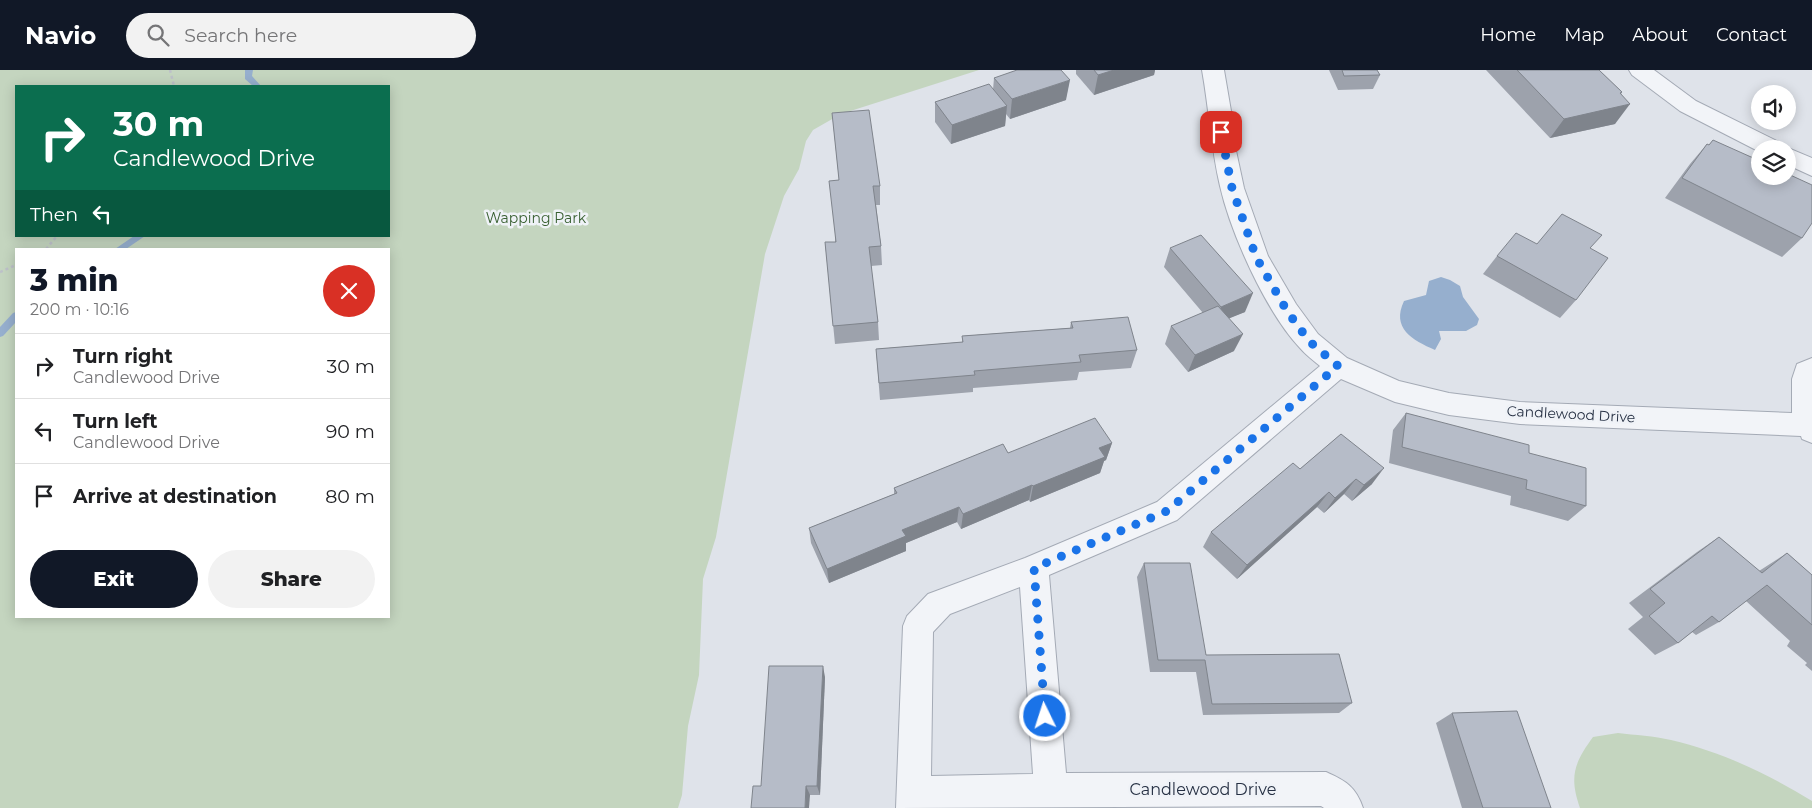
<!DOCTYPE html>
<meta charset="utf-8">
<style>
body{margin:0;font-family:Montserrat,sans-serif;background:#f2f2f2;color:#202124;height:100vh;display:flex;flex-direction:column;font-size:19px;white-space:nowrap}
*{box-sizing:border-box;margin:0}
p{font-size:16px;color:#757577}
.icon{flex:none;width:28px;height:28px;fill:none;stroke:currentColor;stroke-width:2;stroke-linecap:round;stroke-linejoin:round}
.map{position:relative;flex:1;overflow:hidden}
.drawer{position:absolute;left:15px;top:178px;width:375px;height:370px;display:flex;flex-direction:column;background:#fff;border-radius:0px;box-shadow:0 2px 12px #0003}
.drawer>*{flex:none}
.banner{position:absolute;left:15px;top:15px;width:375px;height:152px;border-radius:0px;box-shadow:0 2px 12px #0003;background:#0b6e4f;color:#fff;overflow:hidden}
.controls{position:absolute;left:1751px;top:15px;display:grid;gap:10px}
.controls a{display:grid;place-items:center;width:45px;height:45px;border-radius:50%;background:#fff;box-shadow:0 2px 12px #0003;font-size:25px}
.pin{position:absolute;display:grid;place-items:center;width:42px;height:42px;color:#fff;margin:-21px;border-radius:10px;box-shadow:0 2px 8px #0006}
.me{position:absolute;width:55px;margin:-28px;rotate:356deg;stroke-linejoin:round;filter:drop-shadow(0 0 4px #0008)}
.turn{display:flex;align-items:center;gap:18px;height:105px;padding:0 15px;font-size:22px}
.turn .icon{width:65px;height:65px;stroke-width:2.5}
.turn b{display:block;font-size:35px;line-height:42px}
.then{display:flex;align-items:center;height:48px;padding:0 15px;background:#0003;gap:10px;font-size:19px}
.round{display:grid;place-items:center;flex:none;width:52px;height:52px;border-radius:26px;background:#f2f2f2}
.headline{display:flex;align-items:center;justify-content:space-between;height:85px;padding:0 15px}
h1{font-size:30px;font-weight:800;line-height:38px;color:#111827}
.cta{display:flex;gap:10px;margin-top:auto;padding:10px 15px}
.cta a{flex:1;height:58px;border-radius:30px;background:#111827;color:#fff;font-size:20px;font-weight:800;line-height:58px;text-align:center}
.cta a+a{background:#f2f2f2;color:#202124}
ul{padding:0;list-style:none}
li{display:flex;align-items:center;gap:15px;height:65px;padding:0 15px;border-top:1px solid #e0e0e0}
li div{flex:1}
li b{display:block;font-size:19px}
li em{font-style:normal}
header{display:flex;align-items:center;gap:30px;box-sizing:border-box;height:70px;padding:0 25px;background:#111827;color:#fff}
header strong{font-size:24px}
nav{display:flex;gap:28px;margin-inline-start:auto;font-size:18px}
.search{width:350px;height:45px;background:#f2f2f2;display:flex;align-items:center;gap:12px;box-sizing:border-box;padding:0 18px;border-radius:28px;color:#757577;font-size:19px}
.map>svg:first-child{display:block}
</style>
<header>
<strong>Navio</strong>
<div class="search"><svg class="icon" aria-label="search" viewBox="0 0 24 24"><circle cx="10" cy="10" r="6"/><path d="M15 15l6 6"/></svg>Search here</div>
<nav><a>Home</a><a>Map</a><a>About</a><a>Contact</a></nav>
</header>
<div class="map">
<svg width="1812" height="738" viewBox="0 0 1812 738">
<rect width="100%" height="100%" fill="#dfe3ea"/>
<g fill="#c4d5bf" fill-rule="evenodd">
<path d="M 0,0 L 979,0 L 841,44 L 813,60 L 806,71 L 799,99 L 784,126 L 765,184 L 716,467 L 703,509 L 699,605 L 688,656 L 682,725 L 678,738 L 0,738 ZM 16,16 L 389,16 L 389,166 L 16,166 ZM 16,179 L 389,179 L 389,546 L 16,546 Z"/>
<path d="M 1618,663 C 1635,665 1654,666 1671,670 C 1722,682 1768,704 1812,731 L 1812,738 L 1580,738 C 1569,707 1574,693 1593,667 Z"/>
</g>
<path fill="#96afce" d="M 1441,207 L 1450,210 L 1460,216 L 1463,227 L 1479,249 L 1477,255 L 1466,261 L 1439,261 L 1441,269 L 1435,280 C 1412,270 1391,258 1404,231 L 1426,225 L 1429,211 Z"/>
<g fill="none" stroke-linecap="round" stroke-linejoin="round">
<g fill="#96afce" fill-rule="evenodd">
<path d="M 245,0 L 253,0 L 252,6 L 261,16 L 253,16 L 245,9 Z"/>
<path d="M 134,166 L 145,166 L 126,179 L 115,179 Z"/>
<path d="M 16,242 L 16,252 L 3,266 L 0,267 L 0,257 L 13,243 Z"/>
</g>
<g stroke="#a4aab5" stroke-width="2">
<g id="minor">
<path d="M 1202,0 L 1224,0 L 1231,41 L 1232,62 L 1244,118 L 1268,186 L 1296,234 L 1318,264 L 1347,288 L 1399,311 L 1449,323 L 1520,332 L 1792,343 L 1792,309 L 1797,294 L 1812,288 L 1812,373 L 1802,369 L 1801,366 L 1520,354 L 1449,345 L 1395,332 L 1341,309 L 1177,450 L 1049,505 L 1066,703 L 1326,702 C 1346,711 1356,717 1363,738 L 1324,738 L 1321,736 L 896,738 L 903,556 L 907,546 L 928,524 L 1025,488 L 1157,432 L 1320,296 C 1313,290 1306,285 1300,278 C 1266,242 1231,164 1220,116 C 1211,78 1209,39 1202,0 ZM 1020,517 L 1033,704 L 931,706 L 933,562 L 950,544 Z"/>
<path d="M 1629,0 L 1654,0 L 1696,31 L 1781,73 L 1784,79 L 1760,79 L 1760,82 L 1680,41 L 1632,5 Z"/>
<path d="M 1788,78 L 1812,88 L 1812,106 L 1788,95 L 1788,79 L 1786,79 Z"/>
</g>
</g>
<g stroke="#bdc1c9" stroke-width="2.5" stroke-dasharray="3 3" stroke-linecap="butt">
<path d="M 170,0 L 174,16"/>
<path d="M 46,179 L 57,166"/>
<path d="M 0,202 L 16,195"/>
</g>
<use href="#minor" fill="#f2f4f8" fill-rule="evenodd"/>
</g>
<g fill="#9da2ac">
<path d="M 1076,0 L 1155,0 L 1154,5 L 1094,25 L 1076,4 Z"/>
<path d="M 1329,0 L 1377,0 L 1380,5 L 1373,19 L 1338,20 Z"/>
<path d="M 1486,0 L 1599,0 L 1622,22 L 1621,24 L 1615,54 L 1550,68 Z"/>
<path d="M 994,8 L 1066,30 L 1010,49 L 1006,44 L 1005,56 L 951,74 L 935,52 L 935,32 L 993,20 Z"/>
<path d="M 832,43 L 880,116 L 880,135 L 876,135 L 881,176 L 882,195 L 871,196 L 878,252 L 879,270 L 835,274 L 825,172 L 835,172 L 839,110 Z"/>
<path d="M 1713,70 L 1802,168 L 1782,187 L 1665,128 L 1690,94 L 1707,74 L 1709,75 Z"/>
<path d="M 1537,174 L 1590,178 L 1576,230 L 1560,248 L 1483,204 L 1497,186 Z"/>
<path d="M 1170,178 L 1245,242 L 1229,248 L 1234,281 L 1188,302 L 1165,274 L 1171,256 L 1203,243 L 1164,197 Z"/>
<path d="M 1071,252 L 1137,280 L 1131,298 L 1079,302 L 1077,310 L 973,318 L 973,322 L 880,330 L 876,279 L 962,272 L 962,266 L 1070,258 Z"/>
<path d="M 1406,343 L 1529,383 L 1586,436 L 1568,451 L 1510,435 L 1511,426 L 1389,393 L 1393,360 Z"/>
<path d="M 1341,364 L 1372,414 L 1352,431 L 1344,424 L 1324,443 L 1317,437 L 1237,509 L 1203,477 L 1211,462 L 1300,399 Z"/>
<path d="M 1112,373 L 1106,390 L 1104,391 L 1100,403 L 1030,432 L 1029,430 L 961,459 L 957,452 L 906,473 L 906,481 L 829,513 L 811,473 L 809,458 L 894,424 L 894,418 Z"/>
<path d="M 1719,467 L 1759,501 L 1787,483 L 1812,505 L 1812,601 L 1805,595 L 1807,593 L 1787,576 L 1790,571 L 1746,531 L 1719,552 L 1696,565 L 1692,562 L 1678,573 L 1655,585 L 1628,559 L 1643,547 L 1629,533 L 1697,482 Z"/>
<path d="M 1144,493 L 1206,585 L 1352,633 L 1339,643 L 1203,645 L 1196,602 L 1150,602 L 1137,507 Z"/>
<path d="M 825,607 L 820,725 L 810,725 L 761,716 Z"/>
<path d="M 1452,643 L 1551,738 L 1462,738 L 1436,653 Z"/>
</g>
<g fill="#7f848c">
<path d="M 1114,0 L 1155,0 L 1154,5 L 1094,25 L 1098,5 Z"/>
<path d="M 1070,10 L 1066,30 L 1010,49 L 1012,29 Z"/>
<path d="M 1622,22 L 1610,38 L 1630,34 L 1615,54 L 1550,68 L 1564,49 Z"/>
<path d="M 1007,36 L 1005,56 L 951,74 L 952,55 Z"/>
<path d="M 1253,223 L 1245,242 L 1213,255 L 1221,237 Z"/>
<path d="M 1243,264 L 1234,281 L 1188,302 L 1195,285 Z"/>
<path d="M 1112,373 L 1106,390 L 1104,391 L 1100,403 L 1030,432 L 1033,416 L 1099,378 Z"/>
<path d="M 1384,398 L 1372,414 L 1352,431 L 1364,415 Z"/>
<path d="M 1356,409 L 1344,424 L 1324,443 L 1335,428 Z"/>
<path d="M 1032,415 L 1029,430 L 961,459 L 963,444 Z"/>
<path d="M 1329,422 L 1317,437 L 1237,509 L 1247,495 Z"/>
<path d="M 959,437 L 957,452 L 906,473 L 906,481 L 829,513 L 827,499 L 902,460 Z"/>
<path d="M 823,596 L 825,607 L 820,725 L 817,716 Z"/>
<path d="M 806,716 L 810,725 L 809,738 L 805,738 Z"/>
</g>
<g fill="#b6bcc8" stroke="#7f848c">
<path d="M 1017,0 L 1061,0 L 1070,10 L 1012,29 L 994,8 Z"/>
<path d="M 1094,0 L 1114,0 L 1098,5 Z"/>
<path d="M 1342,0 L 1377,0 L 1380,5 L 1344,6 Z"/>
<path d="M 1517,0 L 1599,0 L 1622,22 L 1620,23 L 1630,34 L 1564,49 Z"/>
<path d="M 989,14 L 1007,36 L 952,55 L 935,32 Z"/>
<path d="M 869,40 L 880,116 L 873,116 L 881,176 L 869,177 L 878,252 L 833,256 L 825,172 L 836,172 L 829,111 L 839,110 L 832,43 Z"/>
<path d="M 1713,70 L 1760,91 L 1760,106 L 1788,106 L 1788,104 L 1812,115 L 1812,153 L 1802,168 L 1682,108 L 1707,74 L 1709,75 Z"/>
<path d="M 1562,144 L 1602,165 L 1590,178 L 1608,188 L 1576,230 L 1497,186 L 1516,163 L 1537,174 Z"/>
<path d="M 1201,165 L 1253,223 L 1221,237 L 1170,178 Z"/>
<path d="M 1218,236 L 1243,264 L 1195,285 L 1171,256 Z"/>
<path d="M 1128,247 L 1137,280 L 1079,285 L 1081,292 L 974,301 L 975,305 L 879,313 L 876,279 L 963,272 L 962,266 L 1073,258 L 1071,252 Z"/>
<path d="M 1406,343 L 1529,375 L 1529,383 L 1586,398 L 1586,436 L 1526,419 L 1527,410 L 1402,377 Z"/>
<path d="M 1095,348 L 1112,373 L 1099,378 L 1105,387 L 1033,416 L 1032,415 L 963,444 L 959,437 L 902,460 L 906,466 L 827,499 L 809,458 L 897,423 L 894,418 L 1003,374 L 1008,383 Z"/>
<path d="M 1341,364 L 1384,398 L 1364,415 L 1356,409 L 1335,428 L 1329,422 L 1247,495 L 1211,462 L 1293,393 L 1300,399 Z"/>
<path d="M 1719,467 L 1762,503 L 1787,483 L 1812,505 L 1812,555 L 1767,515 L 1719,552 L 1712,546 L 1678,573 L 1649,546 L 1665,533 L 1650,519 Z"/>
<path d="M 1144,493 L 1190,493 L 1206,585 L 1339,584 L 1352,633 L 1212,634 L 1205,590 L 1158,590 Z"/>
<path d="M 769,596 L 823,596 L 817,716 L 806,716 L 805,738 L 751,738 L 753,716 L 761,716 Z"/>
<path d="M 1517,641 L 1551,738 L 1483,738 L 1452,643 Z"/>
</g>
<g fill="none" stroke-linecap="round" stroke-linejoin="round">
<path stroke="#1a73e8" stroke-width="9" stroke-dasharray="0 16.2" d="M 1045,646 L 1034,498 L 1167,441 L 1338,296 L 1309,271 L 1287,241 L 1256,187 L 1232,118 L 1221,62"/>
</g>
<g text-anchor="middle" stroke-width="5" stroke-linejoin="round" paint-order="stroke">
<g font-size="14" fill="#396032" stroke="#eff2f7">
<text x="536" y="153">Wapping Park</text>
</g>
<g font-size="14" fill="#263043" stroke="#eff2f7">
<text transform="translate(1571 344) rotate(3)" y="5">Candlewood Drive</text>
</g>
<g font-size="16" fill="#263043" stroke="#eff2f7">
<text x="1203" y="725">Candlewood Drive</text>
</g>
</g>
</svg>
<div class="controls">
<a><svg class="icon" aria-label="sound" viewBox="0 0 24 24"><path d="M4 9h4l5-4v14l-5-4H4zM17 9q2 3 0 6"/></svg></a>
<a><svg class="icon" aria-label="layers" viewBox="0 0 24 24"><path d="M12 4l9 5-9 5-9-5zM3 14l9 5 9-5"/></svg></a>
</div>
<div class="pin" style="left:1221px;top:62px;background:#d93025"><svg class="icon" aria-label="arrive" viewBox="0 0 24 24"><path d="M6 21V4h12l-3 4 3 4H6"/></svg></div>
<svg class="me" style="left:1045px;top:646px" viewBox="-20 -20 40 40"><circle r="17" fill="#1a73e8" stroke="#fff" stroke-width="3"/><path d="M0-11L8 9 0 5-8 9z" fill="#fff"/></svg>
<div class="banner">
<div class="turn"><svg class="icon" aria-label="right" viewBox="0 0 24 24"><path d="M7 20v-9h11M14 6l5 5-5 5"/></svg><div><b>30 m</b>Candlewood Drive</div></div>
<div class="then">Then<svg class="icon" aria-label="left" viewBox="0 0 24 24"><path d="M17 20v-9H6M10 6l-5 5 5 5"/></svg></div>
</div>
<section class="drawer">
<div class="headline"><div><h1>3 min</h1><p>200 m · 10:16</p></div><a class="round" style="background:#d93025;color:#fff"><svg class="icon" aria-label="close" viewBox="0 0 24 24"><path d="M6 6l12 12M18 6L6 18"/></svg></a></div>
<ul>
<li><svg class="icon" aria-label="right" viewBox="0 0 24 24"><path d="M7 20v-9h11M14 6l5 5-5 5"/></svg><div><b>Turn right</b><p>Candlewood Drive</p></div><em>30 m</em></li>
<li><svg class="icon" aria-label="left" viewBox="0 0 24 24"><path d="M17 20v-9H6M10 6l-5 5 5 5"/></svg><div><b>Turn left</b><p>Candlewood Drive</p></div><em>90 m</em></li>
<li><svg class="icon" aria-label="arrive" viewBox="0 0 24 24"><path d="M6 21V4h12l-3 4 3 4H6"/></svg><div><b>Arrive at destination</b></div><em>80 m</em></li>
</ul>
<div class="cta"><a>Exit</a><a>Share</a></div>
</section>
</div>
